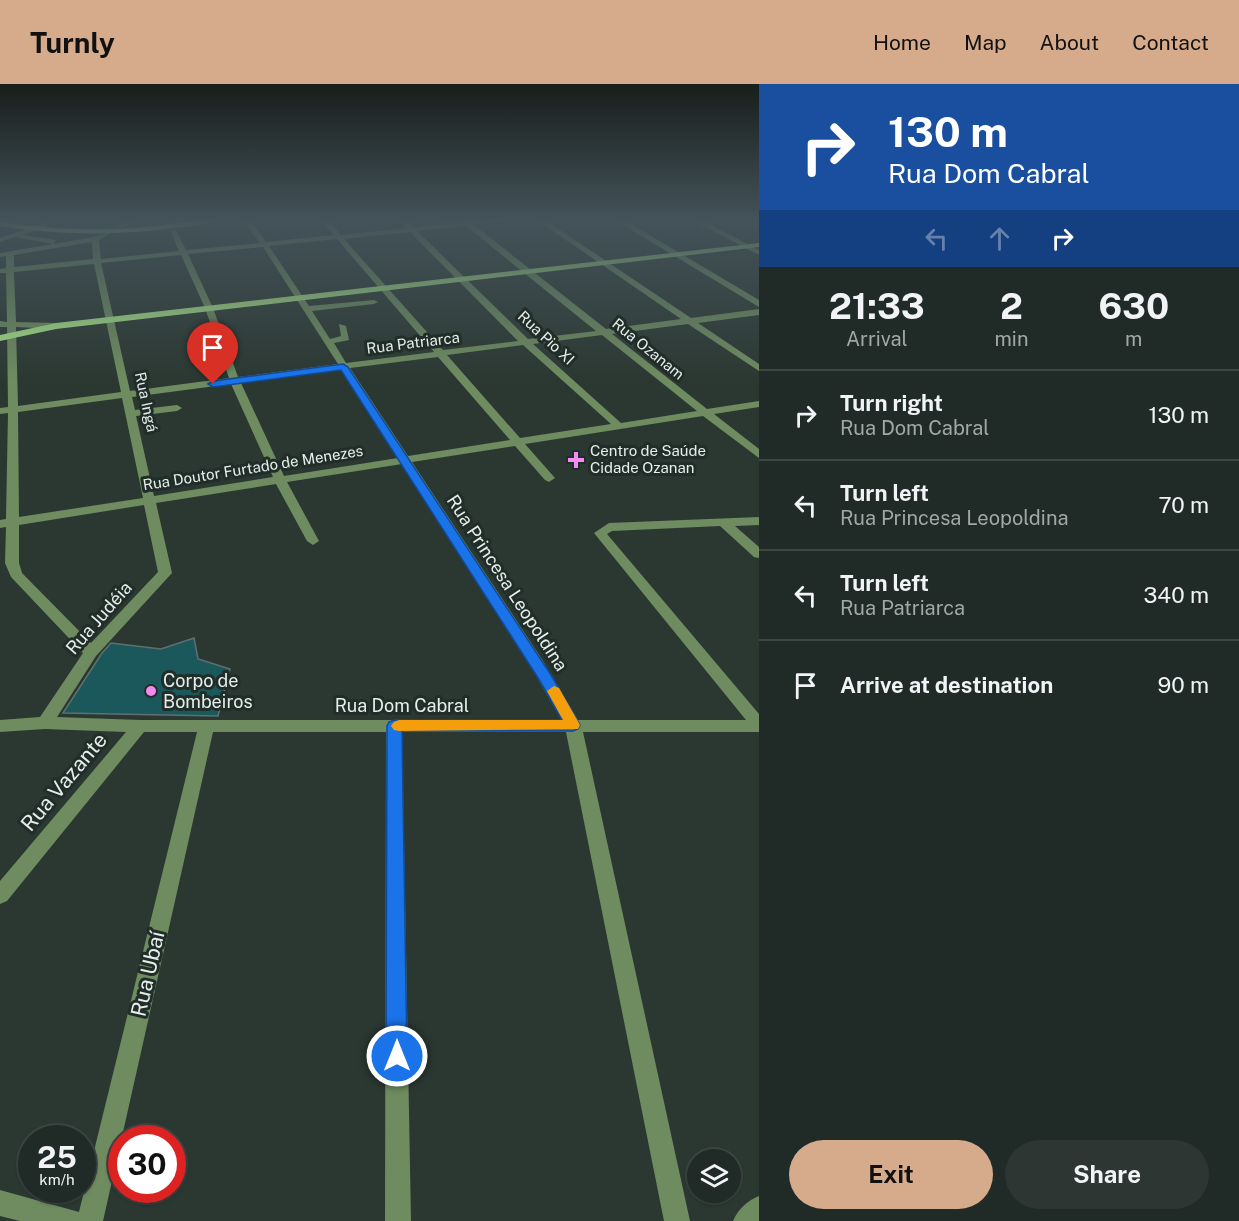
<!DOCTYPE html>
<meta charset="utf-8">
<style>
body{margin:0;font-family:"Public Sans",sans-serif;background:#2d3632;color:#f1f3f6;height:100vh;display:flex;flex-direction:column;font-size:22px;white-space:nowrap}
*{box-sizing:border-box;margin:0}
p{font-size:20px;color:#a2a7a7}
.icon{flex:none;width:33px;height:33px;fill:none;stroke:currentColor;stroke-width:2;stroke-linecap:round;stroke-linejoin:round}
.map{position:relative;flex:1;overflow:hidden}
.details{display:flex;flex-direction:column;background:#202a26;width:480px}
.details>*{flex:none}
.banner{background:#1a4fa0;color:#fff;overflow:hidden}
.buttons{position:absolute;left:687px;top:1065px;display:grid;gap:12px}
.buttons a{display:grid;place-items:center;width:54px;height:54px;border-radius:50%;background:#202a26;box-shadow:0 2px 4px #0004,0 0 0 2px #3d4643;font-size:30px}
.speed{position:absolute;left:18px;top:1041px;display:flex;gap:12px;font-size:30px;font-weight:700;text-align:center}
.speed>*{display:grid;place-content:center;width:78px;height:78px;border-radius:50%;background:#202a26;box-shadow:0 2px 4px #0004,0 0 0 2px #3d4643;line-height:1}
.speed small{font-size:15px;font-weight:400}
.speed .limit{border:9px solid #d22;background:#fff;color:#111}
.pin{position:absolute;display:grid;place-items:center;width:51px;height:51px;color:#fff;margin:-62px -26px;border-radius:50% 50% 50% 0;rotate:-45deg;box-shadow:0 0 6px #0007}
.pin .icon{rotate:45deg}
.me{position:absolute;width:66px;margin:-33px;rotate:0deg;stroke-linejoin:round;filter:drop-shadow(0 0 4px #0008)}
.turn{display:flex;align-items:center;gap:21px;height:126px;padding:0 30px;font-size:27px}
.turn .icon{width:78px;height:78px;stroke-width:2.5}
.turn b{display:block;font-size:42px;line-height:51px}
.lanes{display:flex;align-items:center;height:57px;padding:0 30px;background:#0003;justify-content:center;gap:30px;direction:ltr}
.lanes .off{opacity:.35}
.eta{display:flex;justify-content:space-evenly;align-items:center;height:102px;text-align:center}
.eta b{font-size:36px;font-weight:700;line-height:42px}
.cta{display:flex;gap:12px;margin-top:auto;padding:12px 30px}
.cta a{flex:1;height:69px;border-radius:36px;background:#d6ab8b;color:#111;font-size:24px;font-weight:700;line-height:69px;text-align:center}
.cta a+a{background:#2d3632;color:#f1f3f6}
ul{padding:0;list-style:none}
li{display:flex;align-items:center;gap:18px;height:90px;padding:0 30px;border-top:2px solid #3d4643}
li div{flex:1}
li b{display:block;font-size:22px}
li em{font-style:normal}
header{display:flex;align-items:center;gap:36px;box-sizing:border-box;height:84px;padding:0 30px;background:#d6ab8b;color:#111}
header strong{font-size:28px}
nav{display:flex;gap:33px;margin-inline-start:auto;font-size:21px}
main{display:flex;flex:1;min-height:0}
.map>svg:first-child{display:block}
</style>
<header>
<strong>Turnly</strong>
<nav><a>Home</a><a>Map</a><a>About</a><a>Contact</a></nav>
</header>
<main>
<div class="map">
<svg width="759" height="1137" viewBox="0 0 759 1137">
<rect width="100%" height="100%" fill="#2b3832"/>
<path fill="#1b585b" stroke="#5f7070" stroke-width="1.5" d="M 194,554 L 198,575 L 230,585 L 218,632 L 63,629 L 102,569 L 111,559 L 161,565 Z"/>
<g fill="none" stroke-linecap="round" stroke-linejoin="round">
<g fill="#6f8c60" fill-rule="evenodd">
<path d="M 128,136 L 137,136 L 122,144 L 117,143 Z"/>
<path d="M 243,136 L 250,136 L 266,158 L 334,151 L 321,136 L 328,136 L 341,151 L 406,144 L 399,136 L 406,136 L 413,143 L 462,138 L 463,136 L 510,136 L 474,141 L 606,245 L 681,235 L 537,136 L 545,136 L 691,234 L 759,225 L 759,231 L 698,239 L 759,280 L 759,287 L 688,240 L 612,250 L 707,325 L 759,317 L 759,323 L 714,330 L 759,365 L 759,374 L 703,332 L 525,360 L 555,394 L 549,398 L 545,396 L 515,362 L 412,378 L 543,577 L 578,636 L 746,636 L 594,449 L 609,439 L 759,433 L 759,441 L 735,442 L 759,463 L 759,474 L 754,473 L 720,442 L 612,447 L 607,450 L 759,630 L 759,648 L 583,648 L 690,1137 L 664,1137 L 566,648 L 402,648 L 411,1137 L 385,1137 L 386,648 L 213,648 L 103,1137 L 20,1137 L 0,1132 L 0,1106 L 79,1128 L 197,648 L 144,648 L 7,817 L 0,820 L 0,797 L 126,648 L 45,645 L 0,648 L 0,636 L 40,633 L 83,569 L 11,493 L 5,479 L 6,443 L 0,444 L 0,436 L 6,435 L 8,329 L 0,330 L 0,324 L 8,323 L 7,243 L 0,243 L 0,237 L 7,238 L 6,189 L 0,189 L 0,185 L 6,184 L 6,172 L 0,173 L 0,169 L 53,160 L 15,153 L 0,158 L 0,154 L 45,139 L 47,142 L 23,151 L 56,156 L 54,160 L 93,153 L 110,148 L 110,150 L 99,156 L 101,175 L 179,167 L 171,148 L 174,146 L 177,148 L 186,166 L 260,159 ZM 466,142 L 596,247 L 528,255 L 417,147 ZM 410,148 L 518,257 L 443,266 L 344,155 ZM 337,155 L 434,268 L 346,279 L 334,259 L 349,256 L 346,242 L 339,240 L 341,252 L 330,255 L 312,227 L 374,220 L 378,218 L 374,216 L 309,222 L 269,162 ZM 92,158 L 93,175 L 14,183 L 14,171 ZM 263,163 L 338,280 L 238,293 L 213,224 L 188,170 ZM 181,171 L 205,224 L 229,294 L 130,307 L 101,179 ZM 94,180 L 121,308 L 18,322 L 16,243 L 56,245 L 60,242 L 56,239 L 16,238 L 14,188 ZM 602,251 L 697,327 L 621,339 L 533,260 ZM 523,261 L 611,340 L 520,354 L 447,271 ZM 438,273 L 510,356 L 408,372 L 350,284 ZM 341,285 L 398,374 L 284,392 L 241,299 ZM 231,300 L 273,393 L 154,412 L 136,332 L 177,327 L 182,324 L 177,321 L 135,326 L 132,313 ZM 122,314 L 143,414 L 19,433 L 18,328 ZM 402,380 L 531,583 L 562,636 L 140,636 L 57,633 L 96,572 L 172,489 L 156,419 L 276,400 L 307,457 L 313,461 L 319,457 L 287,398 ZM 144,421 L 158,488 L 91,559 L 22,489 L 19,479 L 19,441 Z"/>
<path d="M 615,136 L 624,136 L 759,216 L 759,223 Z"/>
<path d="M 692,136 L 701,136 L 759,166 L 759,171 Z"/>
<path d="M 759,1112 L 759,1137 L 733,1137 C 738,1125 747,1117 759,1112 Z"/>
</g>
<g fill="#a8e487" fill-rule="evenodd">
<path d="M 197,136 L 214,136 C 202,142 186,143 173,144 C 115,152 58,151 0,142 L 0,138 C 66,148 131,148 197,136 Z"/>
<path d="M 759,159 L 759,163 L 56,245 L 0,257 L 0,251 L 56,239 Z"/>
</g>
</g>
<linearGradient id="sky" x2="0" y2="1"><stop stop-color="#181f1c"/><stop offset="0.46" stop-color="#44535a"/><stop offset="1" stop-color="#44535a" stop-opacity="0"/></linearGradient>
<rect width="759" height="296" fill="url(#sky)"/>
<path fill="#1a73e8" stroke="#114b97" stroke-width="1.5" d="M 343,280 L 348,283 L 551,591 L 580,641 L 578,645 L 573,647 L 402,647 L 407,972 L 404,979 L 397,982 L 389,979 L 386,972 L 387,642 L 389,638 L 394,636 L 562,636 L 540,597 L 341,286 L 213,303 L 208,300 L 213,297 Z"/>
<path fill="#f59e0b" d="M 554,602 L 559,604 L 580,641 L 578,645 L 399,647 L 394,646 L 391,642 L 394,638 L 399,636 L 563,636 L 547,607 Z"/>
<g fill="#f38af1" stroke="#212d28" stroke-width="2">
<path d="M573 367h6v6h6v6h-6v6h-6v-6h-6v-6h6z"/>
<circle cx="151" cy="607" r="6"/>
</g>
<g text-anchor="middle" stroke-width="6" stroke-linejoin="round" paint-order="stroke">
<g font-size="15" fill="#e6eeeb" stroke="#212d28">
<text transform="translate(546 254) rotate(43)" y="5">Rua Pio XI</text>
<text transform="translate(413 259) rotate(-7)" y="5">Rua Patriarca</text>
<text transform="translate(648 265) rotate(39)" y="5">Rua Ozanam</text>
<text transform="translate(146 318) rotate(78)" y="5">Rua Ingá</text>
<text transform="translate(253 384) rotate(-9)" y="5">Rua Doutor Furtado de Menezes</text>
</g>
<g font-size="15" fill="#e6eeeb" stroke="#212d28" text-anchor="start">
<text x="590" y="372">Centro de Saúde<tspan x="590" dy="17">Cidade Ozanan</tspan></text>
</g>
<g font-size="18" fill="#e6eeeb" stroke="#212d28">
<text transform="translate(507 499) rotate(57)" y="6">Rua Princesa Leopoldina</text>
<text transform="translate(99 534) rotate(-49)" y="6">Rua Judéia</text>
<text x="402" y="628">Rua Dom Cabral</text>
</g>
<g font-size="18" fill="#e6eeeb" stroke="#212d28" text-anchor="start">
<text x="163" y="603">Corpo de<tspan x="163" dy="21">Bombeiros</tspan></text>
</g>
<g font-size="21" fill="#e6eeeb" stroke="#212d28">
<text transform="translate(64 698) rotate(-50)" y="7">Rua Vazante</text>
<text transform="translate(148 890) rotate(-77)" y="7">Rua Ubaí</text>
</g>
</g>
</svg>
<div class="buttons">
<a><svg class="icon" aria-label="layers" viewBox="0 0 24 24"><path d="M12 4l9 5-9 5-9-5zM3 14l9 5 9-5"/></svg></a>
</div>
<div class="speed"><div>25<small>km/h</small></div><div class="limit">30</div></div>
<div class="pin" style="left:213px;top:300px;background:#d93025"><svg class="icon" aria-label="arrive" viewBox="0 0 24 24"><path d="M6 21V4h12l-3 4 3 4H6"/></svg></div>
<svg class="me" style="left:397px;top:972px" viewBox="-20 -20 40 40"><circle r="17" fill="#1a73e8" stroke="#fff" stroke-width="3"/><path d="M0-11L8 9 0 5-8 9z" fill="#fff"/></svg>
</div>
<section class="details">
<div class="banner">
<div class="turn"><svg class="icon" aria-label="right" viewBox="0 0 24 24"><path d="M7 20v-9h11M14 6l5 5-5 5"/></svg><div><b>130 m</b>Rua Dom Cabral</div></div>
<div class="lanes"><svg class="icon off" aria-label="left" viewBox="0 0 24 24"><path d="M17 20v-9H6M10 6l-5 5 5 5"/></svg><svg class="icon off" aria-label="ahead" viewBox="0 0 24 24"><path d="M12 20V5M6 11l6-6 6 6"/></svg><svg class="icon" aria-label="right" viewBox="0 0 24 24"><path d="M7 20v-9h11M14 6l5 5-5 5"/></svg></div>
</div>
<div class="eta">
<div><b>21:33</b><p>Arrival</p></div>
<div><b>2</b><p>min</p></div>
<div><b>630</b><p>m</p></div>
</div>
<ul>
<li><svg class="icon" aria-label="right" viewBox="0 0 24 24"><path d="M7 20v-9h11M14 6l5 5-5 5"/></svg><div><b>Turn right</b><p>Rua Dom Cabral</p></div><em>130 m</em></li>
<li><svg class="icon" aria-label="left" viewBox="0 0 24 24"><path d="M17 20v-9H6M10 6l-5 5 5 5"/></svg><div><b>Turn left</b><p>Rua Princesa Leopoldina</p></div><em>70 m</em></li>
<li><svg class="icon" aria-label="left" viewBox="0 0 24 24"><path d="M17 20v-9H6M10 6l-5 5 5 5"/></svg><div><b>Turn left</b><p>Rua Patriarca</p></div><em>340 m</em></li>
<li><svg class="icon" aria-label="arrive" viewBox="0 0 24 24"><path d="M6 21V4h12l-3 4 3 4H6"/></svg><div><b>Arrive at destination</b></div><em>90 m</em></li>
</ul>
<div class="cta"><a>Exit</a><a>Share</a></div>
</section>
</main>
